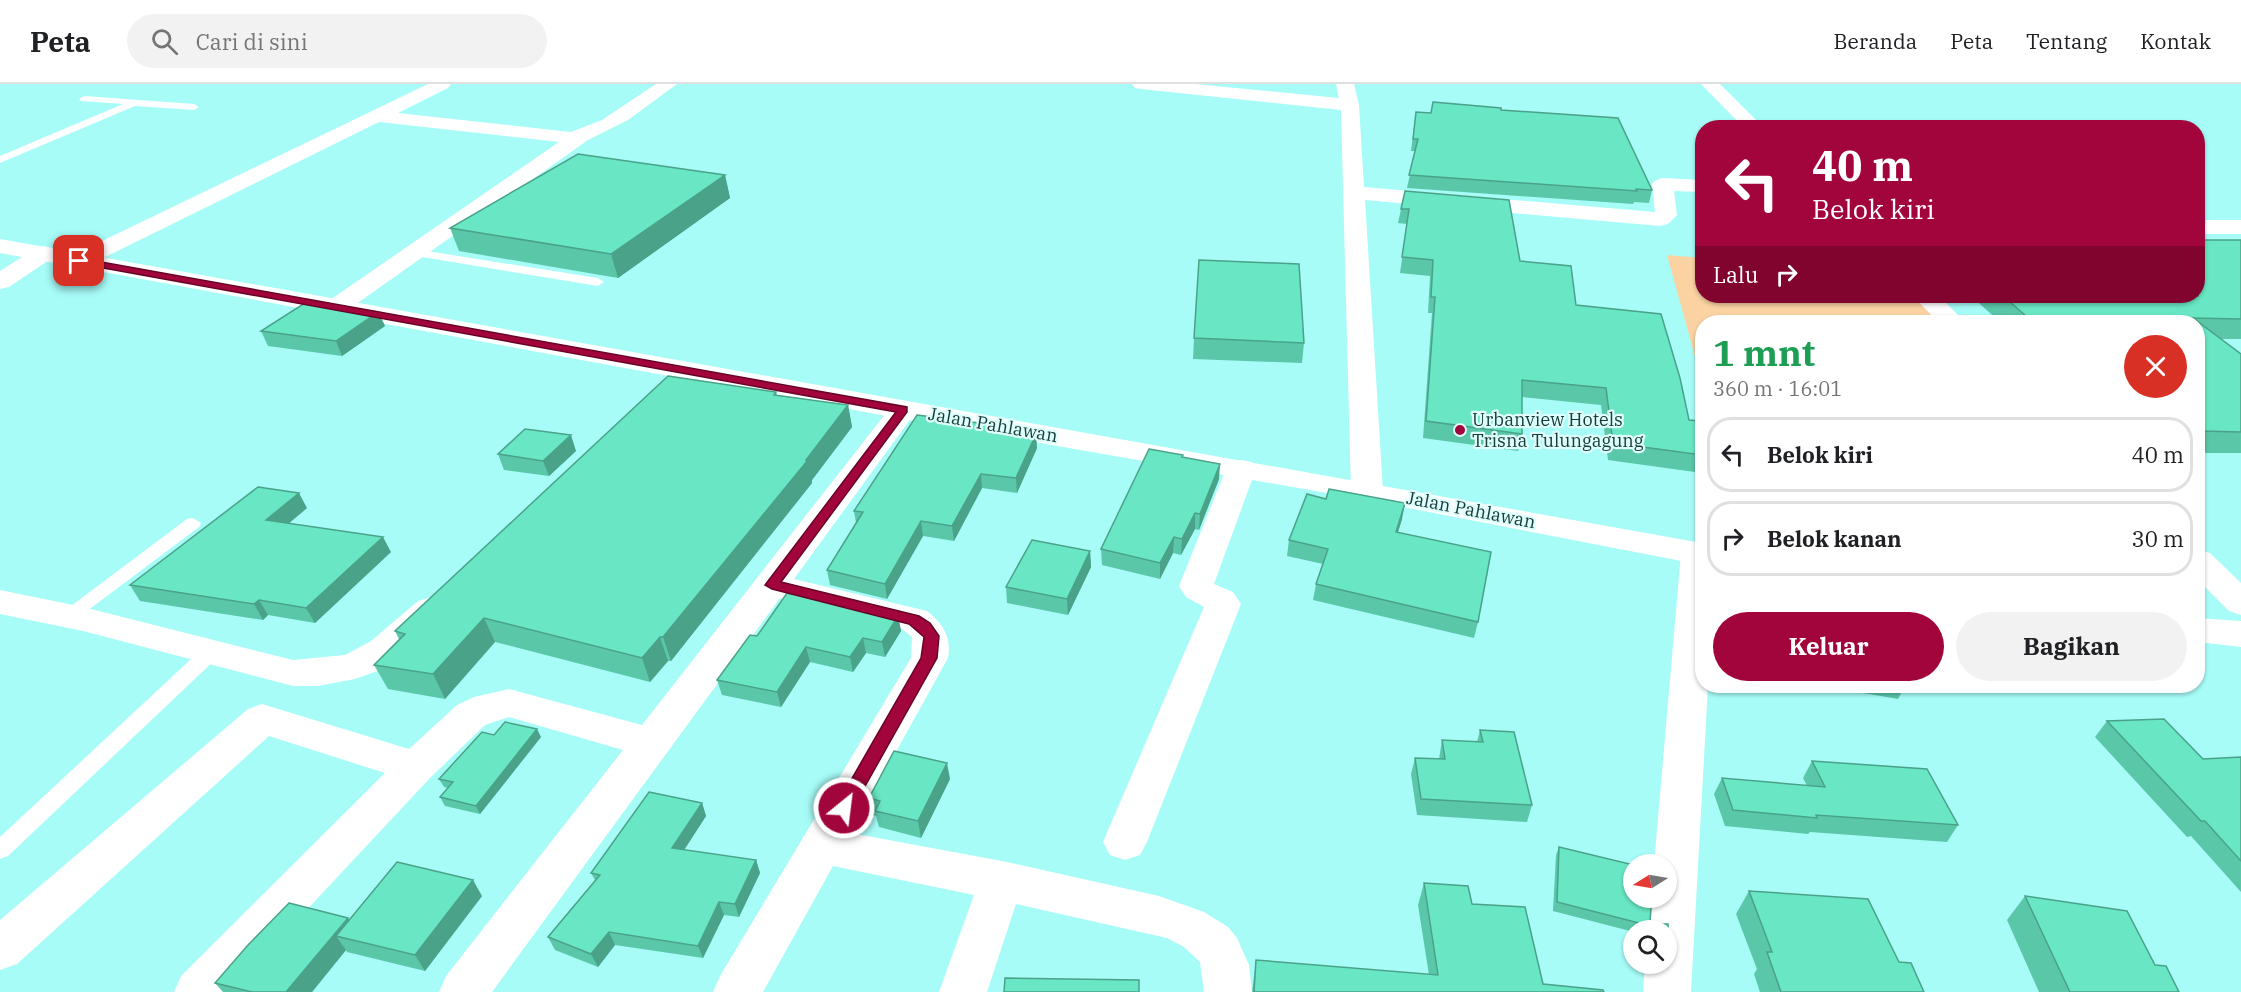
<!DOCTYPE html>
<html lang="id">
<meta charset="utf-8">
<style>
body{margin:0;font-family:"IBM Plex Serif",serif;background:#f2f2f2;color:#202124;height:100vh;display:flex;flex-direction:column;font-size:22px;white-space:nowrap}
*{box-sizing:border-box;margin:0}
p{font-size:20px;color:#757577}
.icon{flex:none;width:33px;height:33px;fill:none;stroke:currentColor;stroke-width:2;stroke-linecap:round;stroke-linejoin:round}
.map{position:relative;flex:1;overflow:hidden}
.side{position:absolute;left:1695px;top:231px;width:510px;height:378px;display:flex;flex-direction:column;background:#fff;border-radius:24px;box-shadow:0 2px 4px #0004}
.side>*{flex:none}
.hud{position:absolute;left:1695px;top:36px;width:510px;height:183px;border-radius:24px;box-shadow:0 2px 4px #0004;background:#a2053b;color:#fff;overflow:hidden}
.needle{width:39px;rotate:259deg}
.tools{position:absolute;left:1623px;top:770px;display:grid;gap:12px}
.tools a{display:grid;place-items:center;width:54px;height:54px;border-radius:50%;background:#fff;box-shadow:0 2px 4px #0004;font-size:30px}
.pin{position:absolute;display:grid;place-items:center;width:51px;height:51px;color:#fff;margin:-26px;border-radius:12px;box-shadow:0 3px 9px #0006}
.me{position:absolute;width:66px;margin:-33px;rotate:29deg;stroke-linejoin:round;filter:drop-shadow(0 0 4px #0008)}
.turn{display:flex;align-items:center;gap:21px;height:126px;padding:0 18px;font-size:27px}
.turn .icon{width:78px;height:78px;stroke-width:2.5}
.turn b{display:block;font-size:42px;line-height:51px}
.then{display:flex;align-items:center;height:57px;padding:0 18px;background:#0003;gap:12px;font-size:22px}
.round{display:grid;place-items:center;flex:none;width:63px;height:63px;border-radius:32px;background:#f2f2f2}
.headline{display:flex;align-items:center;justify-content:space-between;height:102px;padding:0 18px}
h1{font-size:36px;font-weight:700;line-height:45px;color:#1e9e55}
.action{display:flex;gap:12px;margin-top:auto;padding:12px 18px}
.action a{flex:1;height:69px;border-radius:36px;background:#a2053b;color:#fff;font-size:24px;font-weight:700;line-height:69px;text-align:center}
.action a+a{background:#f2f2f2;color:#202124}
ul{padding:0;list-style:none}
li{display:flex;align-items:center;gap:18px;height:75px;margin:0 12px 9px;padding:0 6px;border:3px solid #e0e0e0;border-radius:24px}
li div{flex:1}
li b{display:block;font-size:22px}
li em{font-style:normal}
header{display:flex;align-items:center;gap:36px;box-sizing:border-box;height:84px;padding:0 30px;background:#fff;border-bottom:2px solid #e0e0e0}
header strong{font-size:28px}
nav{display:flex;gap:33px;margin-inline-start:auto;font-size:21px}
.search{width:420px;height:54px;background:#f2f2f2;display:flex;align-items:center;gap:15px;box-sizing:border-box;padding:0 21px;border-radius:33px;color:#757577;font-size:22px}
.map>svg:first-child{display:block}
</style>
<header>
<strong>Peta</strong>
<div class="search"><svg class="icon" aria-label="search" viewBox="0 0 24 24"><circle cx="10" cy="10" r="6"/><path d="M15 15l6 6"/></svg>Cari di sini</div>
<nav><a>Beranda</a><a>Peta</a><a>Tentang</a><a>Kontak</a></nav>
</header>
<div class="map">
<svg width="2241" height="908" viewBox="0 0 2241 908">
<rect width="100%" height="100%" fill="#a7fcf8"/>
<path fill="#fbd3a3" d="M 1667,171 L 1702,174 L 1702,212 L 1916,212 L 1943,238 L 1702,238 L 1702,298 Z"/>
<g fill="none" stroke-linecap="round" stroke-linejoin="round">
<g fill="#fff" fill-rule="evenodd">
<path d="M 84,12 L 194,20 L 199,23 L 194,26 L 135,22 L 0,79 L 0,72 L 123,20 L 81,17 L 79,15 Z"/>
<path d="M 414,165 L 598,194 L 604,198 L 598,202 L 410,171 L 408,169 Z"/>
<path d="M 193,434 L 201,439 L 199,443 L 75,536 L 63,536 L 60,532 L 63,528 L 187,435 Z"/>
<path d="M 211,562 L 218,563 L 220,568 L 218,573 L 8,772 L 0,775 L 0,753 L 204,563 Z"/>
</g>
<g fill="#fff" fill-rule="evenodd">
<path d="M 428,0 L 451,0 L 448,4 L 398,29 L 571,48 L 602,36 L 656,0 L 677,0 L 628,36 L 588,56 L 345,228 L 336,231 L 327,228 L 323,223 L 327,218 L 559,58 L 379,38 L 87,182 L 79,184 L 71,182 L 67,177 L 71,172 Z"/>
<path d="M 1132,0 L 1195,0 L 1339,14 L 1336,0 L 1354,0 L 1359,21 L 1364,103 L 1655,128 L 1652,100 L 1656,96 L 1663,94 L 1702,96 L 1702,108 L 1674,107 L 1677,131 L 1668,140 L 1660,142 L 1365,116 L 1383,407 L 1378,414 L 1367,416 L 1356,414 L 1351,407 L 1341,26 L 1141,5 L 1135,4 Z"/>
<rect x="2198" y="136" width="43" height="14"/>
<path d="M 44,162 L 52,164 L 56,169 L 52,174 L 9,203 L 0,205 L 0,187 L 36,164 Z"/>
<path d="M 903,317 L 913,320 L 917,326 L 794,495 L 927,527 C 943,539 952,554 948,574 L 851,749 L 1002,777 L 1159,812 L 1204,828 L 1228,843 L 1237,854 L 1249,881 L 1252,908 L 1204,908 L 1200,878 L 1184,863 L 1167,854 L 1016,820 L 987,908 L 939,908 L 974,811 L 833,782 L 763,908 L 713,908 L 720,892 L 911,574 L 912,553 L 902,545 L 780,514 L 492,908 L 439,908 L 446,892 L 623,666 L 509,633 L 485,641 L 430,694 L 230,908 L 174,908 L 181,892 L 385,689 L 269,652 L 17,880 L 0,886 L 0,836 L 248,625 L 262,620 L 409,665 L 457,621 L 474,613 L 509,605 L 642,641 L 893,320 Z"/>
<path d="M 1241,376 L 1252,378 L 1256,385 L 1214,500 L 1233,508 L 1241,520 L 1147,758 L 1140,771 L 1125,776 L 1110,771 L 1103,758 L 1204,523 L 1186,513 L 1179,502 L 1226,385 L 1230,378 Z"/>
<path d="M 1698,458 L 1702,459 L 1702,602 L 1708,602 L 1691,908 L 1643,908 L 1645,879 L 1666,879 L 1666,846 L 1648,846 L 1651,813 L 1666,813 L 1666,780 L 1654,780 L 1681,469 L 1686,461 Z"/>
<path d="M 0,506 L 83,523 L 293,576 L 345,571 L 371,557 L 418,517 L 431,513 L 444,517 L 449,525 L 444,533 L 411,564 L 383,585 L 355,595 L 318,602 L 293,602 L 83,547 L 0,530 Z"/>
</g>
<g fill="#fff" fill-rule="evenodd">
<path d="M 1701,0 L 1720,0 L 1764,44 L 1744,44 Z"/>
<path d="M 1913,212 L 1939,212 L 1965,238 L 1938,238 Z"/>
<path d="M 2198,466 L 2210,469 L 2241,499 L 2241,531 L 2229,527 L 2198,496 Z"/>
</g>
<g fill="#fff" fill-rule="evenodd">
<path d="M 0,155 L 1702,459 L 1702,481 L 1367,416 L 903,335 L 0,169 Z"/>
<path d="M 2198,534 L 2241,537 L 2241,563 L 2198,558 Z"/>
</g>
</g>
<g fill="#5ac7a9">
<path d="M 1501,26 L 1652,106 L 1649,119 L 1634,118 L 1633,120 L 1407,104 L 1415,67 L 1411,67 L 1416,28 L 1431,29 Z"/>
<path d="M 725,91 L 730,114 L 618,194 L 459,167 L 450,144 Z"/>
<path d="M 1405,107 L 1520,177 L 1576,221 L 1689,336 L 1702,347 L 1702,389 L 1608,376 L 1601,321 L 1522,313 L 1522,350 L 1518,367 L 1423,354 L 1432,229 L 1428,229 L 1430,192 L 1400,189 L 1407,140 L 1398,139 Z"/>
<path d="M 2241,156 L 2241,255 L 2221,255 L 2241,270 L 2241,369 L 2198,369 L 2198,238 L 2000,238 L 1971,212 L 2198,212 Z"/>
<path d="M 378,228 L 385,242 L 342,272 L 268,262 L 261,247 Z"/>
<path d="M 1194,254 L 1304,259 L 1302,279 L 1193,275 Z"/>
<path d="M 776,308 L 777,311 L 848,321 L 852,343 L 812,396 L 812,399 L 671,577 L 668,577 L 650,598 L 495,558 L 445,615 L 388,605 L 374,581 L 399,555 L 395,547 Z"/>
<path d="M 1003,346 L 1036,350 L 1037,364 L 1017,409 L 982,404 L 954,457 L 923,452 L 887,515 L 830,501 L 827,486 L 856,439 L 854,427 Z"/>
<path d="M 576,367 L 549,392 L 504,386 L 498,370 Z"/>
<path d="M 1183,371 L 1183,373 L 1219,395 L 1199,446 L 1195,445 L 1181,471 L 1173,469 L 1160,495 L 1102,481 L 1101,465 Z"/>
<path d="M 307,424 L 289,439 L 391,468 L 315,539 L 268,531 L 263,536 L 140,517 L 130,501 Z"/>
<path d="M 1402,435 L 1398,448 L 1478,538 L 1474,554 L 1313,516 L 1316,500 L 1323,480 L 1287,472 L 1289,456 Z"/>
<path d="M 1090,467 L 1091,483 L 1068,531 L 1007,519 L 1006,503 Z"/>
<path d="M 898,532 L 901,547 L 885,573 L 866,569 L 853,588 L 810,578 L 781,623 L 722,611 L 717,596 L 757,552 Z"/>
<path d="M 1834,602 L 1905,602 L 1898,615 L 1834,604 Z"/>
<path d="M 2107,637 L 2203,675 L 2241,673 L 2241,808 L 2191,752 L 2187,753 L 2095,653 Z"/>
<path d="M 1480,646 L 1532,721 L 1527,738 L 1417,731 L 1411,690 L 1415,674 L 1439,675 L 1442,656 L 1477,658 Z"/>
<path d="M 494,651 L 541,653 L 480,730 L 445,722 L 440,713 L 448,704 L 444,703 L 439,695 Z"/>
<path d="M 1812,677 L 1958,741 L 1947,758 L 1810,748 L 1808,750 L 1725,742 L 1714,710 L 1722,694 L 1807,702 L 1803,694 Z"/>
<path d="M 950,695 L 921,754 L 879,743 L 876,732 L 872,731 L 869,714 Z"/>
<path d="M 702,719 L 706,732 L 684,766 L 756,776 L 760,789 L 739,833 L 724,831 L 703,874 L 615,861 L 598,883 L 555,866 L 548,853 L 595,796 L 591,789 Z"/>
<path d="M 1559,763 L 1634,781 L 1634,813 L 1652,813 L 1650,837 L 1652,840 L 1668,840 L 1668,847 L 1666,850 L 1666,846 L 1634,846 L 1634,848 L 1553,827 L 1556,771 Z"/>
<path d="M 1424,799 L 1472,820 L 1543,900 L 1604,908 L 1252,908 L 1256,876 L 1429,891 L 1418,821 Z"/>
<path d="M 1749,807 L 1899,878 L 1924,908 L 1760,908 L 1754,890 L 1757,885 L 1736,830 Z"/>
<path d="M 482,812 L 425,887 L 347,868 L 346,866 L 312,908 L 223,908 L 215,899 L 349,835 Z"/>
<path d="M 2025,812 L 2155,881 L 2179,908 L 2039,908 L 2007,836 Z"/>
</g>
<g fill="#4aa289">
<path d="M 725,91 L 730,114 L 618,194 L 611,170 Z"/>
<path d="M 378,228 L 385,242 L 342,272 L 336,257 Z"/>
<path d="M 848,321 L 852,343 L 812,396 L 812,399 L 671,577 L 663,553 L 806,376 Z"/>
<path d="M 1036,350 L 1037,364 L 1017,409 L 1016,394 Z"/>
<path d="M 571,351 L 576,367 L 549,392 L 543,377 Z"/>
<path d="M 1220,380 L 1219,395 L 1199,446 L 1200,430 Z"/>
<path d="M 981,390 L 982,404 L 954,457 L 952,442 Z"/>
<path d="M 299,409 L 307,424 L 275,451 L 266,436 Z"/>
<path d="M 1405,419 L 1402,435 L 1393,464 L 1396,448 Z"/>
<path d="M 1195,429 L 1195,445 L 1181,471 L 1182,455 Z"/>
<path d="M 921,437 L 923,452 L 887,515 L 885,500 Z"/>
<path d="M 383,453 L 391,468 L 315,539 L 306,524 Z"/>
<path d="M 1174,453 L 1173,469 L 1160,495 L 1160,479 Z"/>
<path d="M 1090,467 L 1091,483 L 1068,531 L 1067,515 Z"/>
<path d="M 259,516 L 268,531 L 263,536 L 254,520 Z"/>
<path d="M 898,532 L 901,547 L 885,573 L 882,558 Z"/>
<path d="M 484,534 L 495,558 L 445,615 L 433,590 Z"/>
<path d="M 660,553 L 668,577 L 650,598 L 642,574 Z"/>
<path d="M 863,554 L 866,569 L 853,588 L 850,573 Z"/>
<path d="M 806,563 L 810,578 L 781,623 L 777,608 Z"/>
<path d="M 537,645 L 541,653 L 480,730 L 476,722 Z"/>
<path d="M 947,679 L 950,695 L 921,754 L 918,737 Z"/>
<path d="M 702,719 L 706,732 L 677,777 L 672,764 Z"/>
<path d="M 756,776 L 760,789 L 739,833 L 735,820 Z"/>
<path d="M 473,796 L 482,812 L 425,887 L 415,871 Z"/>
<path d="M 719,818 L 724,831 L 703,874 L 698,862 Z"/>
<path d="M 348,834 L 359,850 L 336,852 L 346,866 L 312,908 L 286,908 Z"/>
<path d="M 609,848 L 615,861 L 598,883 L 591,870 Z"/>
</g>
<g fill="#69e7c4" stroke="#4aa289" stroke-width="1.5">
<path d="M 1433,18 L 1501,24 L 1501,26 L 1618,34 L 1652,106 L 1636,105 L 1637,107 L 1409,91 L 1418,55 L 1413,55 L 1416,28 L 1431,29 Z"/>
<path d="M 578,70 L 725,91 L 611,170 L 450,144 Z"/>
<path d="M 1405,107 L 1509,116 L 1520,177 L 1571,182 L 1576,221 L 1661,230 L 1680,294 L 1689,336 L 1700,337 L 1702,347 L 1702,371 L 1613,359 L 1606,304 L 1522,296 L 1522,350 L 1426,337 L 1435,213 L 1431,213 L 1433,176 L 1402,173 L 1409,125 L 1401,125 Z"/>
<path d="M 2198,156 L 2241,156 L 2241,235 L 2193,234 L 2241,270 L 2241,348 L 2201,347 L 2200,343 L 2198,343 L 2198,238 L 2033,238 L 2003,212 L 2198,212 Z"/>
<path d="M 1199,176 L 1299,180 L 1304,259 L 1194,254 Z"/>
<path d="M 308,217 L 378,228 L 336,257 L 261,247 Z"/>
<path d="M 668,292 L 776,308 L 774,311 L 848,321 L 806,376 L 808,376 L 663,553 L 660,553 L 642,574 L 484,534 L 433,590 L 374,581 L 405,550 L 395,547 Z"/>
<path d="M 917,331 L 1002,342 L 1001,346 L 1036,350 L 1016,394 L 981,390 L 952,442 L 921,437 L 885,500 L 827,486 L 863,428 L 854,427 Z"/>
<path d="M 525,345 L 571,351 L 543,377 L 498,370 Z"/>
<path d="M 1149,365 L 1183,371 L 1182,373 L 1220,380 L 1200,430 L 1195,429 L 1182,455 L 1174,453 L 1160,479 L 1101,465 Z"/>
<path d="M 258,403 L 299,409 L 266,436 L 383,453 L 306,524 L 259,516 L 254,520 L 130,501 Z"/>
<path d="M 1329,405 L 1405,419 L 1396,448 L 1491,468 L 1478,538 L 1316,500 L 1328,465 L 1289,456 L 1307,410 L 1326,415 Z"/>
<path d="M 1032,456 L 1090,467 L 1067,515 L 1006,503 Z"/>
<path d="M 787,509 L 811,514 L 812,511 L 898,532 L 882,558 L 863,554 L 850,573 L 806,563 L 777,608 L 717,596 L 750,551 L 757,552 Z"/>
<path d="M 2164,635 L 2203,675 L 2241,673 L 2241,777 L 2205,737 L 2201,737 L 2107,637 Z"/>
<path d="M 505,638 L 537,645 L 476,722 L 440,713 L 453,698 L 439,695 L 482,648 L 494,651 Z"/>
<path d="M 1480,646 L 1514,648 L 1532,721 L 1421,715 L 1415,674 L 1445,675 L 1442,656 L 1483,658 Z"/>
<path d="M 894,667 L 947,679 L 918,737 L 875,727 L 880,717 L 869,714 Z"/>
<path d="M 1812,677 L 1927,685 L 1958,741 L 1816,731 L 1817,734 L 1733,726 L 1722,694 L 1825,703 Z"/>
<path d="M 649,708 L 702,719 L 672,764 L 756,776 L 735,820 L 719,818 L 698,862 L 609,848 L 591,870 L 548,853 L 600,791 L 591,789 Z"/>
<path d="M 1559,763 L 1634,781 L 1634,813 L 1652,813 L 1650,837 L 1652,840 L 1668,840 L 1668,847 L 1666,846 L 1557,818 Z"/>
<path d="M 397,778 L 473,796 L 415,871 L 336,852 Z"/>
<rect x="1666" y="789" width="2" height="13"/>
<path d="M 1424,799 L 1468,802 L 1472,820 L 1525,823 L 1543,900 L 1603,906 L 1604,908 L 1254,908 L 1256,876 L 1438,891 Z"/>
<path d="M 1749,807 L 1868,815 L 1899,878 L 1911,879 L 1924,908 L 1781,908 L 1767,868 L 1772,868 Z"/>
<path d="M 2025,812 L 2127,827 L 2155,881 L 2166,882 L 2179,908 L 2070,908 Z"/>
<path d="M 289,819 L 348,834 L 286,908 L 252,908 L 215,899 L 248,861 Z"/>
<path d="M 1005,894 L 1139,896 L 1139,908 L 1004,908 Z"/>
</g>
<path fill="#a2053b" stroke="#690326" stroke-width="1.5" d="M 79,174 L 907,323 L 907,328 L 781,498 L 919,532 L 930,539 L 939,552 L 937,574 L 850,729 L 844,731 L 838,729 L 835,724 L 921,574 L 924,553 L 909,540 L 772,505 L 765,501 L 896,328 L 76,179 L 74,177 Z"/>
<circle fill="#a2053b" stroke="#dffffd" stroke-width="2" cx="1460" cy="346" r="6"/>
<g text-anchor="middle" stroke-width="4.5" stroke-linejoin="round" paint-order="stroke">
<g font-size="18" fill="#173b39" stroke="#dffffd" text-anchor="start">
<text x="1472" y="342">Urbanview Hotels<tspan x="1472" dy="21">Trisna Tulungagung</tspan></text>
</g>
<g font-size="18" fill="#173b39" stroke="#dffffd">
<text transform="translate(993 341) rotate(10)" y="6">Jalan Pahlawan</text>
<text transform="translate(1471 426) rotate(11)" y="6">Jalan Pahlawan</text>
</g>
</g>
</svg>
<div class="tools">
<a><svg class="needle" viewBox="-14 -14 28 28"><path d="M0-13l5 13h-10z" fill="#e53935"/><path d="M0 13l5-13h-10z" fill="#757577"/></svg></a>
<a><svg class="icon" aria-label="search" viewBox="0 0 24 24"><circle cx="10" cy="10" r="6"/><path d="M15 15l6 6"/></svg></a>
</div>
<div class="pin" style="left:79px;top:177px;background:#d93025"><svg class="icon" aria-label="arrive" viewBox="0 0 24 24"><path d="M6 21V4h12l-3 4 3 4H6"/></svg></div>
<svg class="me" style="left:844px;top:724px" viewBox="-20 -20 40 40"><circle r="17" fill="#a2053b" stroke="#fff" stroke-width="3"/><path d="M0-11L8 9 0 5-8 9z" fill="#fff"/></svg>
<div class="hud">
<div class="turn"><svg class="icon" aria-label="left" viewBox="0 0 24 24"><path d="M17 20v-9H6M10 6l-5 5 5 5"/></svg><div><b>40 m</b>Belok kiri</div></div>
<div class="then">Lalu<svg class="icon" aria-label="right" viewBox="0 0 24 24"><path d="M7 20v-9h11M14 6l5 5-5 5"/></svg></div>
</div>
<section class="side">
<div class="headline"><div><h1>1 mnt</h1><p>360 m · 16:01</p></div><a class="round" style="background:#d93025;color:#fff"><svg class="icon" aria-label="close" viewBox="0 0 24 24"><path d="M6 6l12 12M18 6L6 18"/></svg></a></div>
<ul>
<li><svg class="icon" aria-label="left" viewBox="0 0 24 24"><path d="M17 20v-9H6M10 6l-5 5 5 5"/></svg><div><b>Belok kiri</b></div><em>40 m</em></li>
<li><svg class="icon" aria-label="right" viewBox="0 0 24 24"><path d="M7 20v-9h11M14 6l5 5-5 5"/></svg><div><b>Belok kanan</b></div><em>30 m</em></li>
</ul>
<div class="action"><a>Keluar</a><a>Bagikan</a></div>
</section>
</div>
